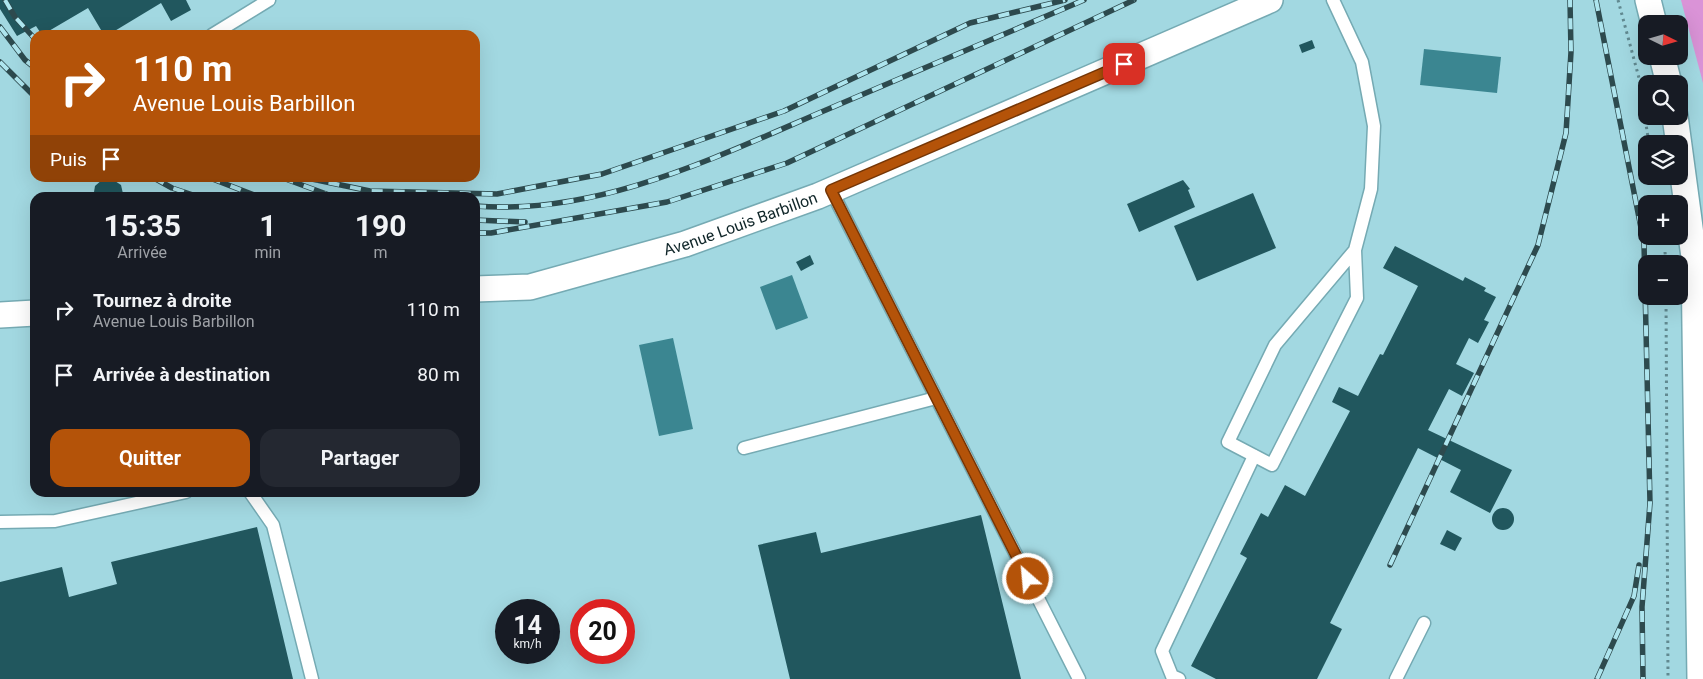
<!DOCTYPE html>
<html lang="fr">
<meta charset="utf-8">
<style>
body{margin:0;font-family:Roboto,sans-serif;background:#242831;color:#f1f3f6;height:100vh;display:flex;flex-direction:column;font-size:19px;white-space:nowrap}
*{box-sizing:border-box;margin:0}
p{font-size:16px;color:#9ea1a6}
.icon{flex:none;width:28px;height:28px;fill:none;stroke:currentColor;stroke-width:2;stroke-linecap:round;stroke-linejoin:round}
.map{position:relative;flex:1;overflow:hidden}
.details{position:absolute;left:30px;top:192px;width:450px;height:305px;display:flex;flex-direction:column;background:#171b24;border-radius:15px;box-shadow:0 5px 20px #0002}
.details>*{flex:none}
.top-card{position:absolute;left:30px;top:30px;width:450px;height:152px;border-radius:15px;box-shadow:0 5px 20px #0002;background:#b45309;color:#fff;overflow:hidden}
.needle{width:32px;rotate:95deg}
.buttons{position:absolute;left:1638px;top:15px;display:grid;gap:10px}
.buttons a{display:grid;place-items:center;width:50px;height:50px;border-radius:10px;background:#171b24;box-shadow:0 5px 20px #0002;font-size:25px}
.speed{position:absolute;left:495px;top:599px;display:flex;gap:10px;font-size:25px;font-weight:700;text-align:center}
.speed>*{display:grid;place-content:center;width:65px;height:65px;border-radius:50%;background:#171b24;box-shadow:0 5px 20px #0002;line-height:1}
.speed small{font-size:12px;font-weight:400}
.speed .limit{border:8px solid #d22;background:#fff;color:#111}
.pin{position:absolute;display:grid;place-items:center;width:42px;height:42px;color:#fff;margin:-21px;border-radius:10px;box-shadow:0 2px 8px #0006}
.me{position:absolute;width:55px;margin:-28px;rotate:333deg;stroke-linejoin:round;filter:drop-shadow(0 0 4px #0008)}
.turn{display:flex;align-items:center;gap:18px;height:105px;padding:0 20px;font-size:22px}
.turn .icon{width:65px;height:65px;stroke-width:2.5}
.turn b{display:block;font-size:35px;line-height:42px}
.then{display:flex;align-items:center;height:48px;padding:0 20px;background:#0003;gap:10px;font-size:19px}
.eta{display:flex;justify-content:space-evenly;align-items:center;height:85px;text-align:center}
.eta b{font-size:30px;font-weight:700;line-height:35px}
.cta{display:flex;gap:10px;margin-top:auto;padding:10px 20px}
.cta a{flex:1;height:58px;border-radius:15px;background:#b45309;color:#fff;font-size:20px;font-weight:700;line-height:58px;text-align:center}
.cta a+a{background:#242831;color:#f1f3f6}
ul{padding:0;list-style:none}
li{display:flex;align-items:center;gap:15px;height:65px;padding:0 20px}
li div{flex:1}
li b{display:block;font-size:19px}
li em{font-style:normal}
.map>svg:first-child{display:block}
</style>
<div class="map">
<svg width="1703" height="679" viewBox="0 0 1703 679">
<rect width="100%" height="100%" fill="#a2d8e1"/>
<path fill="#da93d7" d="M 1681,0 L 1703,0 L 1703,83 Z"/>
<g fill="#3b8691">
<path d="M 1424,49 L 1501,57 L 1497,93 L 1420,85 Z"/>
<path d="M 792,275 L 808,318 L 776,330 L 760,287 Z"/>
<path d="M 673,338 L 693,429 L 659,436 L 639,345 Z"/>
</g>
<g fill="#21575e">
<path d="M 0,0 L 186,0 L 191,10 L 171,21 L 161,3 L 108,35 L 104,35 L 88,8 L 42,35 L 36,26 L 17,36 L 0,9 Z"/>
<path d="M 1312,40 L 1315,48 L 1302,53 L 1299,45 Z"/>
<path d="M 103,179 L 112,179 L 121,185 L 124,198 L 93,198 L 95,186 Z"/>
<path d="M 1183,180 L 1190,189 L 1188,190 L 1195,207 L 1139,232 L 1127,204 Z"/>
<path d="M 1253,193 L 1276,248 L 1197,281 L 1174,226 Z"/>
<path d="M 1395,246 L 1463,281 L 1465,277 L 1486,288 L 1484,291 L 1496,297 L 1484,320 L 1489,322 L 1478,343 L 1469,338 L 1456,364 L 1474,373 L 1462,396 L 1449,389 L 1428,430 L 1512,470 L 1490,513 L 1450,492 L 1461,470 L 1418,448 L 1330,623 L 1342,629 L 1317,679 L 1216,679 L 1191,666 L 1247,558 L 1240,554 L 1261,513 L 1268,517 L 1285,485 L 1305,496 L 1350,411 L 1332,402 L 1339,387 L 1358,396 L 1380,354 L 1383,355 L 1418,286 L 1383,268 Z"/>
<path d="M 810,255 L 814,264 L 801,271 L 796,262 Z"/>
<circle cx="1503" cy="519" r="11"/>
<path d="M 981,515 L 1021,679 L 790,679 L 758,545 L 816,532 L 821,553 Z"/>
<path d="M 257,527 L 293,679 L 0,679 L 0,582 L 62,567 L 69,597 L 117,584 L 111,562 Z"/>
<path d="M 1447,530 L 1462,538 L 1455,551 L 1440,544 Z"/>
</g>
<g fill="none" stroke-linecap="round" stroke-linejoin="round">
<g stroke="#75aab3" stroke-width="15">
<g id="service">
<path d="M 1333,0 L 1362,62 L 1374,126 L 1371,189 L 1355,250 L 1357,298 L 1272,465 L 1228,442 L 1275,345 L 1355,250"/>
<path d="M 212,35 L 269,0"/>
<path d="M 831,190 L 1079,679"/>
<path d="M 744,448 L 936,398"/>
<path d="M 250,492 L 273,525 L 312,679"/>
<path d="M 0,522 L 55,521 L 186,492"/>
<path d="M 1179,679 L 1172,676 L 1162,651 L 1254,456"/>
<path d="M 1396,679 L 1424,623"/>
</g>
</g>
<g stroke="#75aab3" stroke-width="28">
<g id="minor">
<path d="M 1648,0 L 1654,24"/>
<path d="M 1662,56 L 1669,84"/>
<path d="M 1675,116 L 1694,257 L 1700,679"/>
<path id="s1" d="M 475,289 L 530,287 L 685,244 L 818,196 L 1270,0"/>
<path d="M 0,315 L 35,313"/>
</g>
</g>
<g stroke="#618990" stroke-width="3" stroke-dasharray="2.5 4" stroke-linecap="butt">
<path d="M 1618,0 L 1639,78 L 1649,144"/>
<path d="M 1655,176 L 1656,185"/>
<path d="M 1665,252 L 1666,264"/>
<path d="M 1666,296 L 1668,679"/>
</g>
<use href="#service" stroke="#fff" stroke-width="12"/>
<use href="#minor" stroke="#fff" stroke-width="25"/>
<g stroke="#2d4a4e" stroke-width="5.5">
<g id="rail">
<path d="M 5,0 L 15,17 L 35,39"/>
<path d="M 1596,0 L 1644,243 L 1650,503 L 1642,607 L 1643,679"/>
<path d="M 0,27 L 25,60 L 35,68"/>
<path d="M 0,62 L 35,97"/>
<path d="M 154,178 L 172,188 L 202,198"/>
<path d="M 210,178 L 262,198"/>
<path d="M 283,178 L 329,195 L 363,198"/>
<path d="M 307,178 L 370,191 L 497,194 L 602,174 L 784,111 L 970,23 L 1065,0"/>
<path d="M 475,206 C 598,216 716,157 826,110 C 912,73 998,37 1084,0"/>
<path d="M 475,220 L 525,222"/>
<path d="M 475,233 L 491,233 L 667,202 L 787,163 L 1134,0"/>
<path d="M 1390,565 L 1538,245 L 1566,133 L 1571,52 L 1570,0"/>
<path d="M 1597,679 L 1634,596 L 1639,565"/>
</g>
</g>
<use href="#rail" stroke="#aee5ee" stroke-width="4" stroke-dasharray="11" stroke-linecap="butt"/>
</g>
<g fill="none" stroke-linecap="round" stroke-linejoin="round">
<g stroke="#753606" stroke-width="12">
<path id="route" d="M 1028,579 L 831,190 L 1124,64"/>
</g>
<use href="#route" stroke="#b45309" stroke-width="9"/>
</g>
<g text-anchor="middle" stroke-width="5" stroke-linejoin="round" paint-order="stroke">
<g font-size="16" fill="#0e2427" stroke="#aee5ee">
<text dy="6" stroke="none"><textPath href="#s1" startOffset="275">Avenue Louis Barbillon</textPath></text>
</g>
</g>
</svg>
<div class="buttons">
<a><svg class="needle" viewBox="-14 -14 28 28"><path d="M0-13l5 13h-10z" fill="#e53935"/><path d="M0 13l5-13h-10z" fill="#9ea1a6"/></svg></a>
<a><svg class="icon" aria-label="search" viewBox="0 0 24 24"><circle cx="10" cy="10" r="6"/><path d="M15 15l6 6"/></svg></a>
<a><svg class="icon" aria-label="layers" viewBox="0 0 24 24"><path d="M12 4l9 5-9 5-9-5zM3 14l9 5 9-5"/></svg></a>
<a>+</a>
<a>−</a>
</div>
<div class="speed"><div>14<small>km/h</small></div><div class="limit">20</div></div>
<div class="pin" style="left:1124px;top:64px;background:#d93025"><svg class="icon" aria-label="arrive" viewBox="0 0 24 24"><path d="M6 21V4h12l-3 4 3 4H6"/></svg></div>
<svg class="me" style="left:1028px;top:579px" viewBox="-20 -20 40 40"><circle r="17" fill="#b45309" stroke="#fff" stroke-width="3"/><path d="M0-11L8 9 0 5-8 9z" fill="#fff"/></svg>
<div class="top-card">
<div class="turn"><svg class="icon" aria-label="right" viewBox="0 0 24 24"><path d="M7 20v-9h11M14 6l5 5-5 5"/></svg><div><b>110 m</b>Avenue Louis Barbillon</div></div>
<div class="then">Puis<svg class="icon" aria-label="arrive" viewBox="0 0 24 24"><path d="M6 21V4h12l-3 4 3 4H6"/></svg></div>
</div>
<section class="details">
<div class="eta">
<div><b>15:35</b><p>Arrivée</p></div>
<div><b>1</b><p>min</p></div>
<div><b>190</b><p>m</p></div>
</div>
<ul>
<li><svg class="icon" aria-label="right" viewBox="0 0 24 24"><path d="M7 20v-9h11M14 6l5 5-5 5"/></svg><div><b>Tournez à droite</b><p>Avenue Louis Barbillon</p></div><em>110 m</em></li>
<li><svg class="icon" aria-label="arrive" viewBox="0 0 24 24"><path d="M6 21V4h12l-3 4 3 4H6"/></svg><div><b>Arrivée à destination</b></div><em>80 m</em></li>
</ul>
<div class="cta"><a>Quitter</a><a>Partager</a></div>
</section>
</div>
